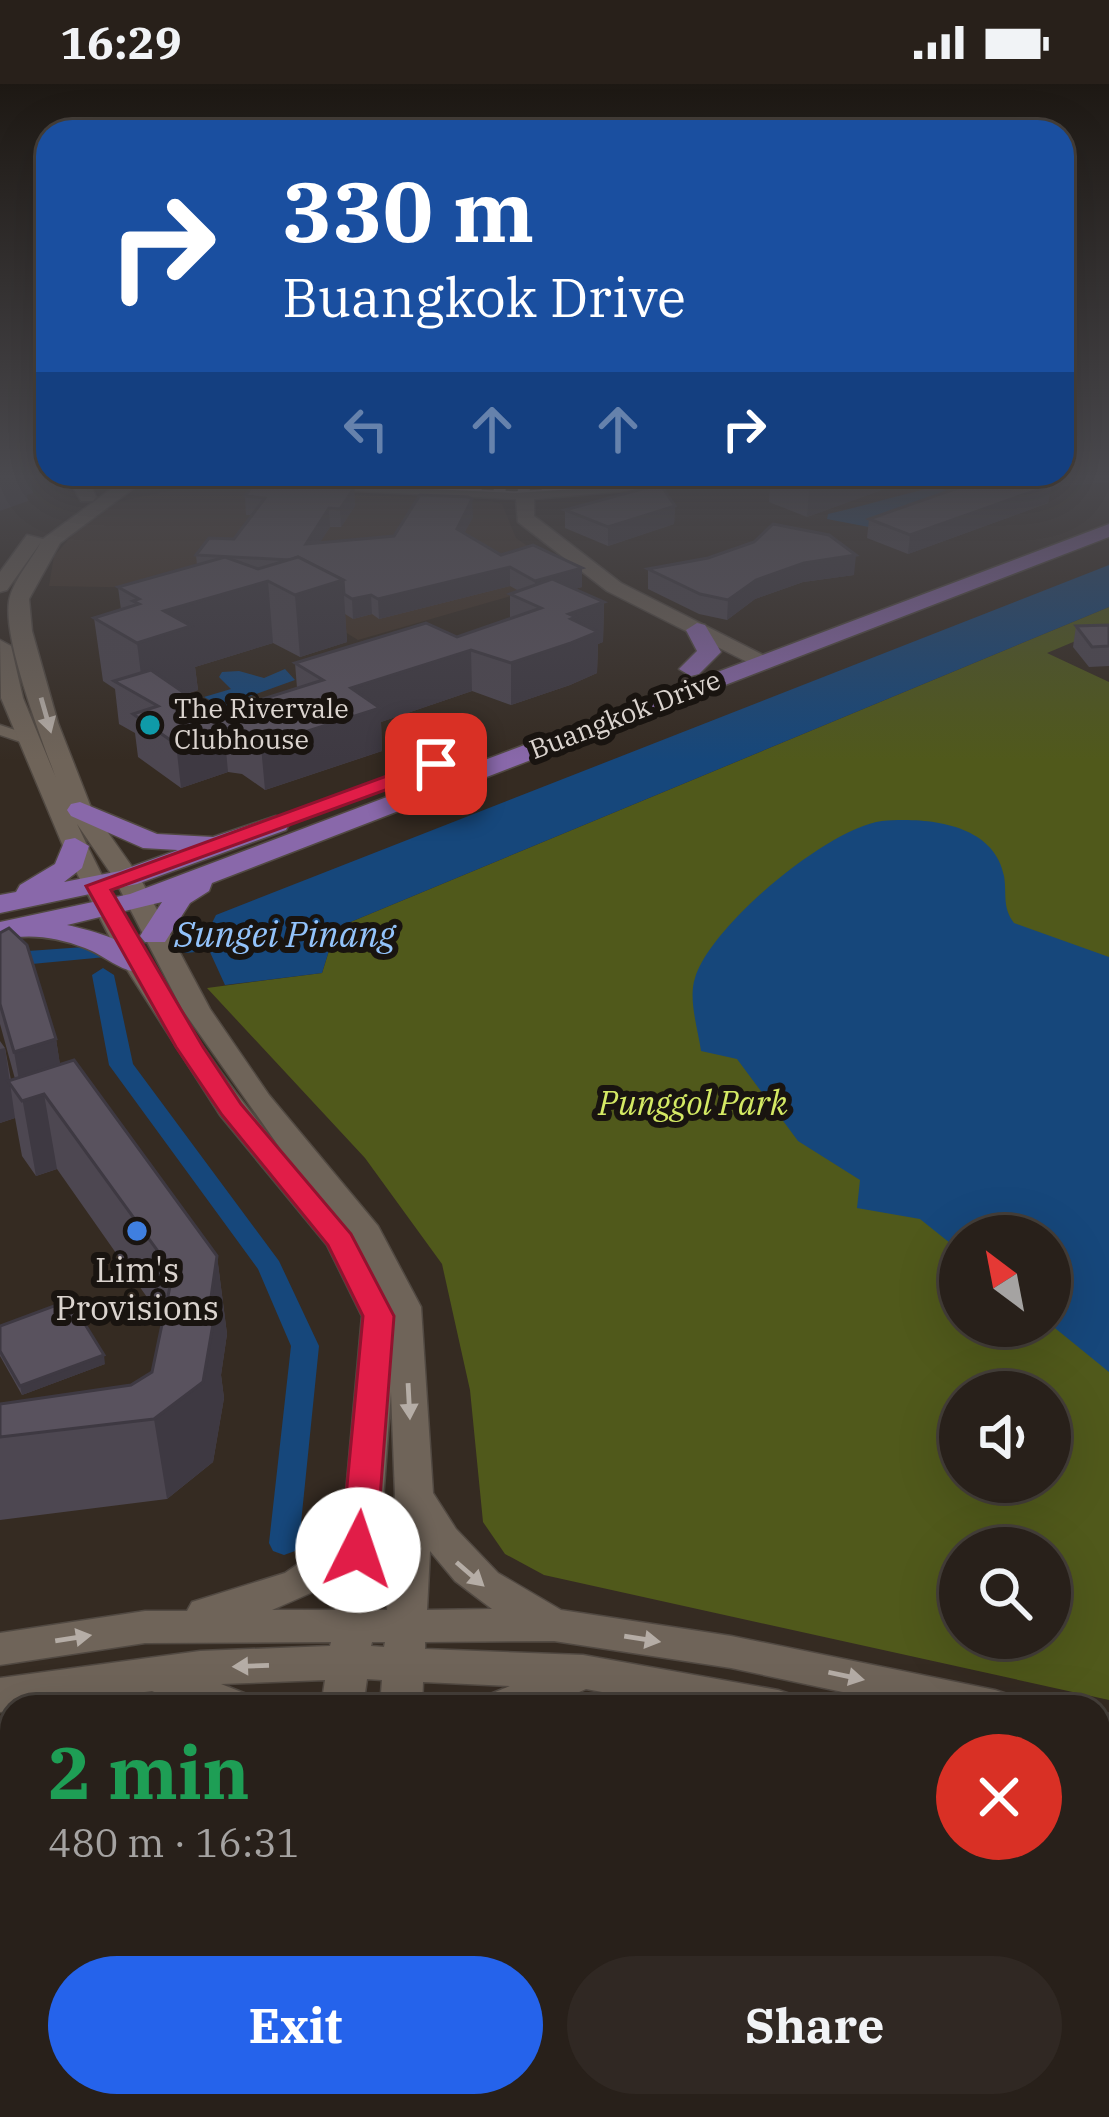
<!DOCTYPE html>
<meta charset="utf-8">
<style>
body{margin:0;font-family:"IBM Plex Serif",serif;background:#302823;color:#f1f3f6;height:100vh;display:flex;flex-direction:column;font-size:45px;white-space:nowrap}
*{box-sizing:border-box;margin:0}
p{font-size:39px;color:#a5a3a2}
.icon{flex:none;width:66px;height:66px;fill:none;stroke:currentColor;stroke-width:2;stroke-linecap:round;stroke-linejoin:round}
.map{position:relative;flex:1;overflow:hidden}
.drawer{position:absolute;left:0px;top:1611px;width:1110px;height:423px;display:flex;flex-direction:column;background:#28201a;border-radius:36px 36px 0 0;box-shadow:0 12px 48px #0002,0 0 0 3px #443e39}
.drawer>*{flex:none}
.top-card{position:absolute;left:36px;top:36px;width:1038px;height:366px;border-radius:36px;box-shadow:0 12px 48px #0002,0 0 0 3px #443e39;background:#1a4fa0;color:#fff;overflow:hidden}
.needle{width:78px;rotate:328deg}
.fabs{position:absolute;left:939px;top:1131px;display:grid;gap:24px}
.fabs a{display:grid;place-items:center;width:132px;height:132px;border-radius:50%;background:#28201a;box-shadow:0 12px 48px #0002,0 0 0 3px #443e39;font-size:60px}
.pin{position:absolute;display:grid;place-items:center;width:102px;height:102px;color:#fff;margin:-51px;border-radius:24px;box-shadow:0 6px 18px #0006}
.me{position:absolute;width:132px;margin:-66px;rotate:4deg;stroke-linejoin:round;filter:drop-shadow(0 0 9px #0008)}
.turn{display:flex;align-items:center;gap:42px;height:252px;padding:0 48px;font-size:54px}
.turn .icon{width:156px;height:156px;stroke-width:2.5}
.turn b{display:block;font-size:84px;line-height:102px}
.lanes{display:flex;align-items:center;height:114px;padding:0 48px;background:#0003;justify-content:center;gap:60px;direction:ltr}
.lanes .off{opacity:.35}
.round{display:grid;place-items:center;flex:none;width:126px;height:126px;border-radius:63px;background:#302823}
.overview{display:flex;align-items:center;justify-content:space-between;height:204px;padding:0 48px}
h1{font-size:72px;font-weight:800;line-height:90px;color:#1e9e55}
.primary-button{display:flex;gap:24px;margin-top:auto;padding:24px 48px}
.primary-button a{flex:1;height:138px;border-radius:72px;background:#2563eb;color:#fff;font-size:48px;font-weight:800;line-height:138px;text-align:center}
.primary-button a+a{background:#302823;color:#f1f3f6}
.status{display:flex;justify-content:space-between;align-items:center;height:84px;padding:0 60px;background:#28201a;direction:ltr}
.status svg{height:33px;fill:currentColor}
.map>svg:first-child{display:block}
</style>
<div class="status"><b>16:29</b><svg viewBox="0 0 49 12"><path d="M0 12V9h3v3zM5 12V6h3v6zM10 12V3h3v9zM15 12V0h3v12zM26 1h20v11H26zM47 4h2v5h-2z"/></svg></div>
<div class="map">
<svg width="1109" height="2033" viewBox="0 0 1109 2033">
<rect width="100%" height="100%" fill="#352b22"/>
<path fill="#433428" d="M 187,403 L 490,417 L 502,420 L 516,454 L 573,494 L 358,556 L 277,506 L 49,502 L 54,472 L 75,448 L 112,419 Z"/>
<path fill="#50591b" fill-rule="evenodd" d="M 1109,523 L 1109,543 L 1047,569 L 1109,598 L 1109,1616 L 544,1491 L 505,1470 L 483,1438 L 470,1306 L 442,1180 L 365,1074 L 207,904 L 322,889 L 336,844 ZM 960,1152 L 1050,1152 L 1050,1242 L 960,1242 ZM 960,1308 L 1050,1308 L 1050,1398 L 960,1398 ZM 960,1464 L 1050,1464 L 1050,1554 L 960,1554 Z"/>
<g fill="#16477b">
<path d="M 934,403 L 963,411 L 874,444 L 827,435 L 828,430 C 864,422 899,411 934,403 Z"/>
<path d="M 1109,481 L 1109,523 L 336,844 L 322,889 L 225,901 L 204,855 L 216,831 Z"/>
<path d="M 285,585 L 295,596 L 237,617 L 249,624 L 220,630 L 221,622 L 204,613 L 231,605 L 219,593 L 222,588 L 239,587 L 264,594 Z"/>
<path d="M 882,737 C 926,733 994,739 1004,792 C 1007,810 1002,823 1014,839 L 1109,873 L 1109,1288 L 1050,1240 L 1050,1152 L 960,1152 L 960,1167 L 920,1135 L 857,1124 L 860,1096 L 798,1057 L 737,975 L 701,967 C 698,945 688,915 695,894 C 711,841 828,744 882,737 Z"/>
</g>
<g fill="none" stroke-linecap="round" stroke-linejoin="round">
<g fill="#16477b" fill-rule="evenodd">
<path d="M 209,855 L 217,856 L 220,861 L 217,866 L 185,869 L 174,863 L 185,857 Z"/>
<path d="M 98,862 L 106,863 L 109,868 L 106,873 L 0,883 L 0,869 Z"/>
<path d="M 103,884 L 114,891 L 133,980 L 279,1177 L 319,1262 L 299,1459 L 295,1467 L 284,1471 L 273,1467 L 269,1459 L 291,1262 L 258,1185 L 109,981 L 92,891 Z"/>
<path d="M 177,2022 L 217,2022 L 215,2033 L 175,2033 Z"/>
</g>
<g stroke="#514942" stroke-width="3">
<path id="street" d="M 0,641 L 36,653 L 38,656 L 30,661 L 0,651 Z"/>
</g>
<g stroke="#514942" stroke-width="3">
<g id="secondary">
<path d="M 67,392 L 86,392 L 96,413 L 93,417 L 81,417 Z"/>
<path d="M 129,392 L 274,392 L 516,404 L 519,394 L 531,394 L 534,404 L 672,392 L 749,392 L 740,397 L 534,415 L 534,432 L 621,499 L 769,574 L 769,584 L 761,585 L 607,507 L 518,438 L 516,415 L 158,397 L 150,392 L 60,459 L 29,515 L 32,547 L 58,639 L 92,726 L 140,794 L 210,925 L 269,1011 L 378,1142 L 421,1223 L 433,1409 L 456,1445 L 498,1489 L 561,1526 L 731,1552 L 995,1606 L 1010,1611 L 1016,1623 L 913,1623 L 731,1584 L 554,1557 L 425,1558 L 425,1565 L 583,1571 L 778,1606 L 793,1611 L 799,1623 L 683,1623 L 586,1605 L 545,1623 L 482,1623 L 488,1611 L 510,1602 L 423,1598 L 422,1623 L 380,1623 L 382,1596 L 367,1595 L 363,1623 L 321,1623 L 325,1596 L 221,1600 L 249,1611 L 255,1623 L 190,1623 L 152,1607 L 0,1628 L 0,1594 L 200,1567 L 330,1562 L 331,1558 L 145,1559 L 0,1581 L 0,1549 L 145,1527 L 187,1527 L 192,1518 L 285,1489 L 327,1460 L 344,1431 L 362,1232 L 327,1161 L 220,1031 L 124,881 L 63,762 L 1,614 L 0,556 L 11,562 L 23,614 L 56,694 C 41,654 3,556 9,517 C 12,498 32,475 41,458 L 7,506 L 0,508 L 0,488 L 27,451 L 43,455 ZM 77,740 L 114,794 L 182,925 L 280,1064 C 198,967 130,854 77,740 ZM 391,1308 L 395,1410 L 387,1526 L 375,1526 ZM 430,1467 L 455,1497 L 492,1525 L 427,1526 ZM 338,1497 L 335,1526 L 272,1526 ZM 372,1558 L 385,1558 L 384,1563 L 371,1562 Z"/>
<path d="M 1098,1627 L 1109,1630 L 1109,1666 L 1098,1663 Z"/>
<path d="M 1098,1676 L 1109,1679 L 1109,1715 L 1098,1712 Z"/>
<path d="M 247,2022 L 297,2022 L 295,2033 L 245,2033 Z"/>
<path d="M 318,2022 L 368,2022 L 365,2033 L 315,2033 Z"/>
</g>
</g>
<g stroke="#514942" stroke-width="3">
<g id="primary">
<path d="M 1109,440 L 1109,453 L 212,799 L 209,807 L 190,819 L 165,858 L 145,858 L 140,852 L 162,818 L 67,841 C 97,848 132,857 153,881 L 149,887 C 125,893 107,872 85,864 C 56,853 29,849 0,856 L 0,838 L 130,810 Z"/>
<path d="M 697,539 L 705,541 L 721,568 L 699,590 L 691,592 L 679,585 L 697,567 L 686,546 Z"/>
<path d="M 80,718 L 157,750 L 213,753 L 276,732 L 289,740 L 286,746 L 137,800 L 0,829 L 0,811 L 16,808 L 20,801 L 55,780 L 65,756 L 75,754 L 89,762 L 82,784 L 64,798 L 120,787 L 178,766 L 143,764 L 71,732 L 67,726 L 71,720 Z"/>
</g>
</g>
<use href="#street" fill="#6f6459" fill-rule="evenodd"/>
<use href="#secondary" fill="#6f6459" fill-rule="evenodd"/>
<use href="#primary" fill="#8968aa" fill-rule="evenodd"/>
<g stroke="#b1a9a3" stroke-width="8">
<path id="rail" d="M 242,392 L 515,405 L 710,392"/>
</g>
<use href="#rail" stroke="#191410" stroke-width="4.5" stroke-dasharray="12" stroke-linecap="butt"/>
</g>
<g fill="#4d4751" fill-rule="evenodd">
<path d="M 771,392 L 920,392 L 807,433 L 769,418 Z"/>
<path d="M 992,392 L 1108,398 L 1051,403 L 1048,419 L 908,470 L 867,454 L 869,435 Z"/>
<path d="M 346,404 L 354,404 L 355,422 L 341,443 L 330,443 L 320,458 L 394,452 L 473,433 L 464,449 L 501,471 L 582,484 L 582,503 L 575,505 L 604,518 L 603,558 L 598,560 L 597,589 L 570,601 L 511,621 L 472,607 L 381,638 L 382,667 L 265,706 L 242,690 L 228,688 L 181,704 L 138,673 L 135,649 L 119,640 L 115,605 L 103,597 L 94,534 L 121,526 L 118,503 L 197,481 L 196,471 L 234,455 L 252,431 L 246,431 L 245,412 ZM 510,502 L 519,507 L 510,510 L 510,535 L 457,553 L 295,579 L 297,604 L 215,630 L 186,610 L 198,606 L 195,583 L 273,559 L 300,573 L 347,558 L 345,530 L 353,535 L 372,530 L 379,535 Z"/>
<path d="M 675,422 L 674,440 L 608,462 L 565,444 L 565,426 Z"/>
<path d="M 648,485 L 854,491 L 803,498 L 755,515 L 727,536 L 699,530 L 648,505 Z"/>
<path d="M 1109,541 L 1109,582 L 1089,583 L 1073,563 L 1076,542 Z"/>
<path d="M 0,849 L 56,955 L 60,981 L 217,1172 L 227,1250 L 221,1291 L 224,1314 L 213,1378 L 167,1415 L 0,1436 L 0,1320 L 131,1301 L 152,1288 L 163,1236 L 57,1085 L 36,1092 L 22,1072 L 15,1034 L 0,1039 L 0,957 L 5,964 L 11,996 L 15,995 L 0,940 Z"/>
<path d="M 0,1242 L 105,1280 L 22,1311 L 0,1272 Z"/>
<path d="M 0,1647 L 12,1647 L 12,1760 L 0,1762 Z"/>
<path d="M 1109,1865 L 1109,2029 L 1104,2033 L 999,2033 L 995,2028 L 996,2022 L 1098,2022 Z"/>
<path d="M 731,2022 L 815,2022 L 804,2033 L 788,2033 Z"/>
</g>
<g fill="#3e3942">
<path d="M 0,392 L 30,392 L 33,409 L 27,411 L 28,417 L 0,427 Z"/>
<path d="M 823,392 L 920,392 L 807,433 L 810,397 Z"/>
<path d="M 1022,392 L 1109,392 L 1108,398 L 1051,403 L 1048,419 L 908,470 L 910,451 Z"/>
<path d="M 354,404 L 355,422 L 341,443 L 340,425 Z"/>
<path d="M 472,415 L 473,433 L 457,463 L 457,445 Z"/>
<path d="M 675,422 L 674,440 L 608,462 L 608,443 Z"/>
<path d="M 329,424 L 330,443 L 307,478 L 306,460 Z"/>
<path d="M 856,471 L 854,491 L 803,498 L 755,515 L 727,536 L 728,516 L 756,496 L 804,479 Z"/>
<path d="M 510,483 L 510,502 L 379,535 L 378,515 Z"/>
<path d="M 582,484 L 582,503 L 536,516 L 535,497 Z"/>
<path d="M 343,496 L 347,558 L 300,573 L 295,511 Z"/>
<path d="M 268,497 L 273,559 L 195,583 L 198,606 L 155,620 L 144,614 L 137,559 L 164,527 Z"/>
<path d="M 371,511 L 372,530 L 353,535 L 352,515 Z"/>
<path d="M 604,518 L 603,558 L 598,560 L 597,589 L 570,601 L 511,621 L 511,579 L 569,530 Z"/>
<path d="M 471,566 L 472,607 L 381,638 L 382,667 L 265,706 L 261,662 L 351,604 Z"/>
<path d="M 224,644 L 228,688 L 181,704 L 176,660 Z"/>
<path d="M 56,955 L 66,1018 L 44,1010 L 57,1085 L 36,1092 L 14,968 Z"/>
<path d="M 5,964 L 15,1034 L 0,1039 L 0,965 Z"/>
<path d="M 217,1172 L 227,1250 L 221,1291 L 224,1314 L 213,1378 L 167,1415 L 154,1335 L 208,1234 Z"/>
<path d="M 104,1271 L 105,1280 L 22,1311 L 20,1302 Z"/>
<path d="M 1109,1966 L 1109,2029 L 1104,2033 L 1060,2033 L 1063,2022 L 1098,2022 L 1098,1975 Z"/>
<path d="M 803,2022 L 815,2022 L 802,2033 Z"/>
</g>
<g fill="#59525e" stroke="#3e3942" stroke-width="3">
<path d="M 260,392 L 346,395 L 340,404 L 354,404 L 340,425 L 329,424 L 306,460 L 394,452 L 420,411 L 468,413 L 472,415 L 457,445 L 501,471 L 533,461 L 582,484 L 535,497 L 510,483 L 378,515 L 371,511 L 352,515 L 344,510 L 343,496 L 298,473 L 290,476 L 196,471 L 209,454 L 234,455 L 265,414 L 245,412 Z"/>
<path d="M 797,392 L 823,392 L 810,397 Z"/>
<path d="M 992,392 L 1026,392 L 1051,401 L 910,451 L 869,435 Z"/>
<path d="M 660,400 L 675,422 L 608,443 L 565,426 Z"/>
<path d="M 773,440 L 829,451 L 856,471 L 804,479 L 756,496 L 728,516 L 700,510 L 648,485 L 708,474 L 754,458 Z"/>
<path d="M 225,473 L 258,485 L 298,473 L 343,496 L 295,511 L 268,497 L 164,527 L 191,542 L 137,559 L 94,534 L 139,520 L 133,517 L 139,515 L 118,503 Z"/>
<path d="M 552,495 L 604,518 L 569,530 L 576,533 L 571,535 L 598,548 L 571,559 L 511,579 L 471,566 L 351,604 L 380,624 L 261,662 L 237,646 L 224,644 L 176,660 L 133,630 L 158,622 L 114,597 L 151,586 L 215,630 L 323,596 L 295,579 L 426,539 L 457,553 L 541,524 L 510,510 Z"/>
<path d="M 1109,541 L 1109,562 L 1092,563 L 1076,542 Z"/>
<path d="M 9,844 L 27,861 L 56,955 L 14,968 L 0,920 L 0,849 Z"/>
<path d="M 74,976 L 217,1172 L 208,1234 L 214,1234 L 203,1298 L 154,1335 L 0,1353 L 0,1320 L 131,1301 L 152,1288 L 173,1188 L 44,1010 L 22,1017 L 8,997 Z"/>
<path d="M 70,1216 L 104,1271 L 20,1302 L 0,1267 L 0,1242 Z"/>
<path d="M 0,1647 L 12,1647 L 12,1701 L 0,1702 Z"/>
<path d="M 1109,1865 L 1109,1966 L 1098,1975 L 1098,1874 Z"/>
<path d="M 402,2022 L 512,2022 L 522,2033 L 401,2033 Z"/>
</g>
<defs><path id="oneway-solid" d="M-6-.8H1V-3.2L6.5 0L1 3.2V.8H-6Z" transform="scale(3)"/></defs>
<g fill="#b5ada6">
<use href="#oneway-solid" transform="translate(46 631) rotate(74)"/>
<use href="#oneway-solid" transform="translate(409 1317) rotate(87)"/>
<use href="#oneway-solid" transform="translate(470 1490) rotate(41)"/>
<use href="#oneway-solid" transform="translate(73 1554) rotate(-9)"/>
<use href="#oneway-solid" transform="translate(642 1555) rotate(9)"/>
<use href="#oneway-solid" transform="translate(251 1582) rotate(178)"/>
<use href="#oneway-solid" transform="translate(846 1592) rotate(12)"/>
</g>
<linearGradient id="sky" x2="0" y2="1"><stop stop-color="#1d1813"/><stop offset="0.58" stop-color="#4b4a4f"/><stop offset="1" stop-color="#4b4a4f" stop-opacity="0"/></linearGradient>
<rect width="1109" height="677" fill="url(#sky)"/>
<path fill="#e11d48" stroke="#92132f" stroke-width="3" d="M 436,674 L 443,676 L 443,685 L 111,806 L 203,963 L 241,1020 L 351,1150 L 394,1232 L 376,1466 L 371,1475 L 358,1479 L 346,1475 L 341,1466 L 363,1232 L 328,1161 L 222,1031 L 176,963 L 86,802 Z"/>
<circle fill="#0f9aa8" stroke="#191410" stroke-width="4.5" cx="150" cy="641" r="12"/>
<circle fill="#3f7fe0" stroke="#191410" stroke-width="4.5" cx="137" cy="1147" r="12"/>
<g text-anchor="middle" stroke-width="12" stroke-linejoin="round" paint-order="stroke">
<g font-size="27" fill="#dbd4cf" stroke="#191410" text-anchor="start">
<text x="174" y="634">The Rivervale<tspan x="174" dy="31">Clubhouse</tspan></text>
</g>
<g font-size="27" fill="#dbd4cf" stroke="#191410">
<text transform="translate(625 631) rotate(-21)" y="9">Buangkok Drive</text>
</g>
<g font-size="33" font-style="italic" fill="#d4e964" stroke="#191410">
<text x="693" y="1031">Punggol Park</text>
</g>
<g font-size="33" fill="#dbd4cf" stroke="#191410">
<text x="137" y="1198">Lim's<tspan x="137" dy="38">Provisions</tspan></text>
</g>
<g font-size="36" font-style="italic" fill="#93c3fb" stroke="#191410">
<text x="285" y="863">Sungei Pinang</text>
</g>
</g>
</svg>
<div class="fabs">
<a><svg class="needle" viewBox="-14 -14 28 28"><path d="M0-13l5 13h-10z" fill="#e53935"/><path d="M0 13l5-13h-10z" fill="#a5a3a2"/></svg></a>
<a><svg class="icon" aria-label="sound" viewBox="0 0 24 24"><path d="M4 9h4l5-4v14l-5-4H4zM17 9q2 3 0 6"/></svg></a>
<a><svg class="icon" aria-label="search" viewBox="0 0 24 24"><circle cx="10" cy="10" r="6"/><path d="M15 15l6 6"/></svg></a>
</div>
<div class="pin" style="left:436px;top:680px;background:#d93025"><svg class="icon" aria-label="arrive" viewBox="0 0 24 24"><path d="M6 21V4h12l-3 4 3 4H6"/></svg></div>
<svg class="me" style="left:358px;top:1466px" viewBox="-20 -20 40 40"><circle r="19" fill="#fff"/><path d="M0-13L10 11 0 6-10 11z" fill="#e11d48"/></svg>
<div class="top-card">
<div class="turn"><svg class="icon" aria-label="right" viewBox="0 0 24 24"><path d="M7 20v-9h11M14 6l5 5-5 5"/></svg><div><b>330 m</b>Buangkok Drive</div></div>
<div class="lanes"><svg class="icon off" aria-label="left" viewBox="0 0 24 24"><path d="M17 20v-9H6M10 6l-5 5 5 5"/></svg><svg class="icon off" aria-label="ahead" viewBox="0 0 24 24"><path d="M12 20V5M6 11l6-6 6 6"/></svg><svg class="icon off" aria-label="ahead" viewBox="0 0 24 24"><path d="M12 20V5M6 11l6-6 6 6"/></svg><svg class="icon" aria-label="right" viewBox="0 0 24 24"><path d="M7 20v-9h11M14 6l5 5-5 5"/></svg></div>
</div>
<section class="drawer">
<div class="overview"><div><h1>2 min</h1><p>480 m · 16:31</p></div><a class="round" style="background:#d93025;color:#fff"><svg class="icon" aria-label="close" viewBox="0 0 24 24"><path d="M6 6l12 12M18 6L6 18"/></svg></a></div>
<div class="primary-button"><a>Exit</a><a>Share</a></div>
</section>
</div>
